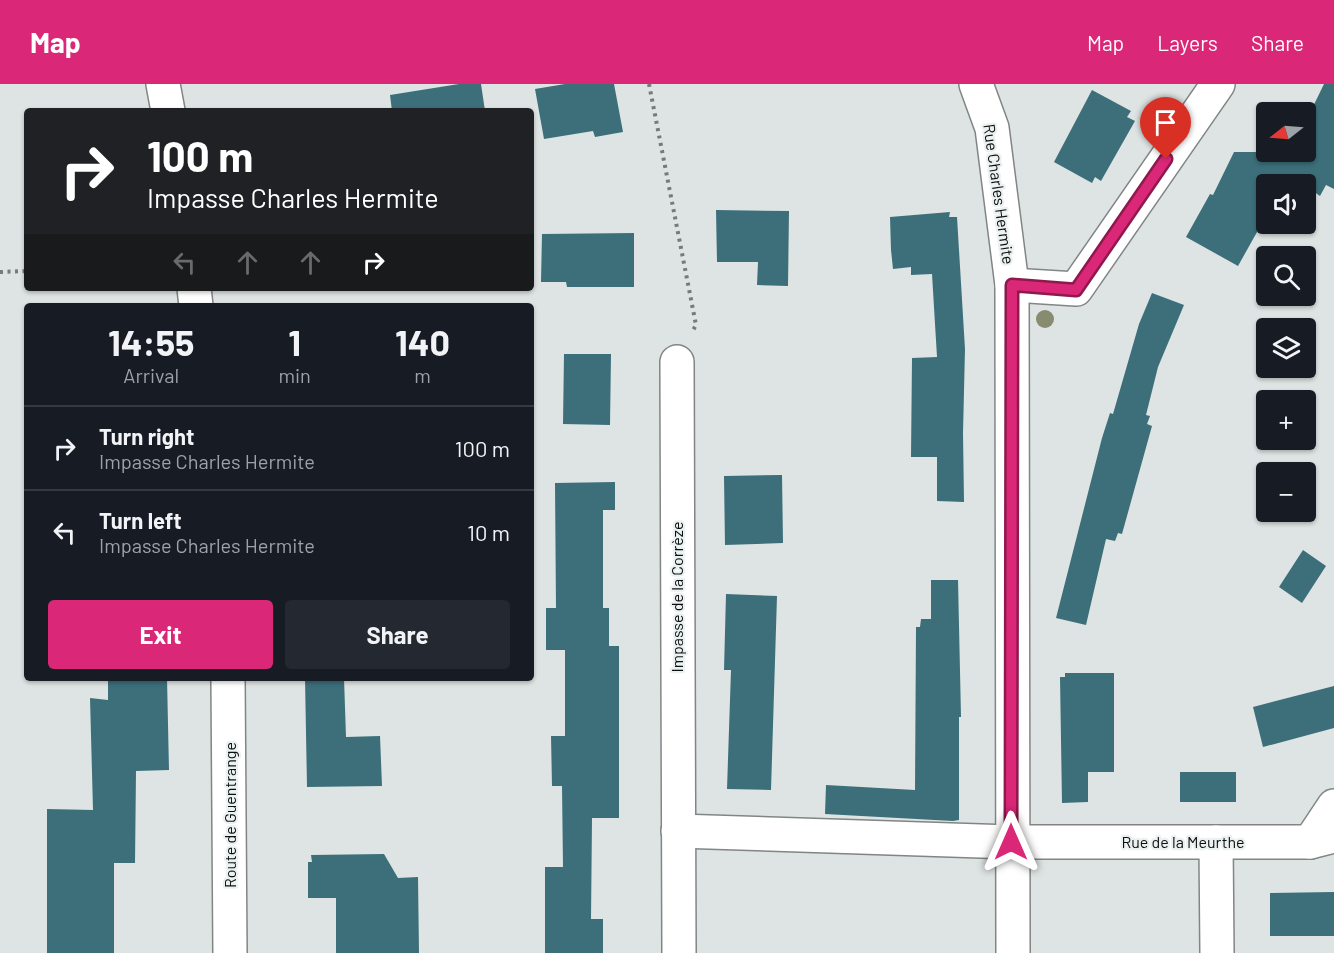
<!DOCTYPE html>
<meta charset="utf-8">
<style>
body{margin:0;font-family:Barlow,sans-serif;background:#242831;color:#f1f3f6;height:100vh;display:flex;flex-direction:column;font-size:22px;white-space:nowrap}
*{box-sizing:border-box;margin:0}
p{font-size:20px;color:#9ea1a6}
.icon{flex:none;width:33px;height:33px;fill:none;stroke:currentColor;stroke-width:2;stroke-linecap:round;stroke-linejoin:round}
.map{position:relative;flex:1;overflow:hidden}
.sheet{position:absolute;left:24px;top:219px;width:510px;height:378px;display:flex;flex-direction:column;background:#171b24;border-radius:6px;box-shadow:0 2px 4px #0004}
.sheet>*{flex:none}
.top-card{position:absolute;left:24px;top:24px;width:510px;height:183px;border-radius:6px;box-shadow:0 2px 4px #0004;background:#202124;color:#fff;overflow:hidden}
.needle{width:39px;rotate:253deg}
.tools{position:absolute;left:1256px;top:18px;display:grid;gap:12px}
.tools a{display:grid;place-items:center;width:60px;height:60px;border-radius:6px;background:#171b24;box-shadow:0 2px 4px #0004;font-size:30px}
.pin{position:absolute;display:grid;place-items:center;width:51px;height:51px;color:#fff;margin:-62px -26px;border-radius:50% 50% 50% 0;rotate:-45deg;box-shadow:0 0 6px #0007}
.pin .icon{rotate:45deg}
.me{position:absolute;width:66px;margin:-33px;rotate:0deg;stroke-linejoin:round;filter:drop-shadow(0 0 4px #0008)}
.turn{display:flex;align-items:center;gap:21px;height:126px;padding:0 24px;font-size:27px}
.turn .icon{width:78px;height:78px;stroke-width:2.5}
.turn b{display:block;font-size:42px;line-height:51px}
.lanes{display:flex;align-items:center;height:57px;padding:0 24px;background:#0003;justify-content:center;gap:30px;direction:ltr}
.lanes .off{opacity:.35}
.eta{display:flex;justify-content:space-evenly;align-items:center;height:102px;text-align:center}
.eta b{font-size:36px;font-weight:700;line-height:42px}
.button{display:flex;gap:12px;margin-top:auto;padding:12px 24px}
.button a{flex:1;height:69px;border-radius:6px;background:#db2777;color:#fff;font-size:24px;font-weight:700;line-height:69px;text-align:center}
.button a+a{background:#242831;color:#f1f3f6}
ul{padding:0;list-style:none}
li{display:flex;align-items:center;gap:18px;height:84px;padding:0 24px;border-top:2px solid #363941}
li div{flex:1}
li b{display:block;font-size:22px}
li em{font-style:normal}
header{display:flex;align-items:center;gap:36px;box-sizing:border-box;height:84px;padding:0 30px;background:#db2777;color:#fff}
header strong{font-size:28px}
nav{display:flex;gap:33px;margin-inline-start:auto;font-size:21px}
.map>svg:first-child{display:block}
</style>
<header>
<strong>Map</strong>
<nav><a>Map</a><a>Layers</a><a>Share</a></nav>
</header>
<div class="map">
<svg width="1334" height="869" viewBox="0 0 1334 869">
<rect width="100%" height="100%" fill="#dee4e3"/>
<g fill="#3c6f7a">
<path d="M 459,0 L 481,0 L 485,27 L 392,27 L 390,11 Z"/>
<path d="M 565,0 L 614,0 L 623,48 L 595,53 L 593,47 L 544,55 L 535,5 Z"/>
<path d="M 1324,0 L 1334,0 L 1334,105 L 1326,101 L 1320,112 L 1289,90 L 1284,100 L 1266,100 L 1266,132 L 1238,182 L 1186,153 L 1210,110 L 1213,111 L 1234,68 L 1305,68 L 1305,39 Z"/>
<path d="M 1092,6 L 1131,27 L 1127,33 L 1135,37 L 1101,97 L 1095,93 L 1092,99 L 1054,78 Z"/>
<path d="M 716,126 L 789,127 L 788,202 L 757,201 L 758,178 L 717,178 Z"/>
<path d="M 950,128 L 949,133 L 957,133 L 965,265 L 963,349 L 964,418 L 937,417 L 937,373 L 911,373 L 912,274 L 937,273 L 932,190 L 911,191 L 911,183 L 893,185 L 891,166 L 890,133 Z"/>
<path d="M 634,149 L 634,203 L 567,203 L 566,198 L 541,198 L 542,150 Z"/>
<path d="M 1152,209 L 1184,221 L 1158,283 L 1146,331 L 1150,332 L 1147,340 L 1152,342 L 1122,450 L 1118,449 L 1115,457 L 1106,455 L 1086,541 L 1056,534 L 1102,354 L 1110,329 L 1113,330 L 1139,240 Z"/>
<path d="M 564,270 L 611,270 L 610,341 L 563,340 Z"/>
<path d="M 782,391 L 783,459 L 725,461 L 724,392 Z"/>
<path d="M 615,398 L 615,426 L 603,426 L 603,524 L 609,524 L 609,562 L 619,562 L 619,734 L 592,734 L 591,835 L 603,835 L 603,869 L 545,869 L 545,783 L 563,783 L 562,702 L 552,702 L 551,652 L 565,652 L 565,566 L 546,566 L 546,524 L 556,524 L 555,399 Z"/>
<path d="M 1303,466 L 1326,482 L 1302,519 L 1279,503 Z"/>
<path d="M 931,496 L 958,496 L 961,633 L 959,633 L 959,736 L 953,737 L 825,730 L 826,701 L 915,706 L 916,543 L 920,543 L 921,535 L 931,535 Z"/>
<path d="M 726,510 L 777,512 L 771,706 L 727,705 L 731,586 L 724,586 Z"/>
<path d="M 1065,589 L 1114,589 L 1114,688 L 1088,688 L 1088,718 L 1062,719 L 1060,593 L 1065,593 Z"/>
<path d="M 108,594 L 167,594 L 169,686 L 136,687 L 135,779 L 114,779 L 114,869 L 47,869 L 47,725 L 93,726 L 90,614 L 108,616 Z"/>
<path d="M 305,594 L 344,594 L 346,653 L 380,652 L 382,702 L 307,703 Z"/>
<path d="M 1334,602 L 1334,644 L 1263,663 L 1253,623 Z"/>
<rect x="1180" y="688" width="56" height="30"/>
<path d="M 384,770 L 398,794 L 418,793 L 419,869 L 336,869 L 336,814 L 308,814 L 308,778 L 312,778 L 311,771 Z"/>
<path d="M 1334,808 L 1334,852 L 1270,852 L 1270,809 Z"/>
</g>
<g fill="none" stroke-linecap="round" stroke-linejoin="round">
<g stroke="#818685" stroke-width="36">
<g id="minor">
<path d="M 163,0 L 168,27"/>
<path d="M 976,0 L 992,44 L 1012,201 L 1013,869"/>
<path d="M 1012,201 L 1076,205 L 1218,0"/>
<path d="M 194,204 L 196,222"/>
<path d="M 677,278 L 679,869"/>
<path d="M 228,594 L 230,869"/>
<path d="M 678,747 L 1011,758 L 1310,758 L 1334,752"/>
<path d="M 1216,758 L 1217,869"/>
<path d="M 1310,758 L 1334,722"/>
</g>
</g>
<g stroke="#767a79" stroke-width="4" stroke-dasharray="3 4.5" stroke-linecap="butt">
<path d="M 649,0 L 696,241 L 692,248"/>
<path d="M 0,188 L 27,187"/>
</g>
<use href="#minor" stroke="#fff" stroke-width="33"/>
</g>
<circle fill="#878b70" cx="1045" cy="235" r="9"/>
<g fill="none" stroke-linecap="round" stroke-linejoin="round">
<g stroke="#8e194d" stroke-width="15">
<path id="route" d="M 1011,758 L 1012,201 L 1076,206 L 1166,75"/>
</g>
<use href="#route" stroke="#db2777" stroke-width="10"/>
</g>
<g text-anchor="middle" stroke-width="4.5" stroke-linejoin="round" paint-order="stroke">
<g font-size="16" fill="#0d0f0f" stroke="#ebf1f0">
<text transform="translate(999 110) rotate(82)" y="6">Rue Charles Hermite</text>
<text transform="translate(677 513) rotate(-90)" y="6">Impasse de la Corrèze</text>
<text transform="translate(230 731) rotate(-90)" y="6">Route de Guentrange</text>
<text x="1183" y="764">Rue de la Meurthe</text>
</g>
</g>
</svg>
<div class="tools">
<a><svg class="needle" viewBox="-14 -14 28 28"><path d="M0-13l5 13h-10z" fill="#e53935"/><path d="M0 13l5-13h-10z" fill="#9ea1a6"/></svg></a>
<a><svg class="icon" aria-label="sound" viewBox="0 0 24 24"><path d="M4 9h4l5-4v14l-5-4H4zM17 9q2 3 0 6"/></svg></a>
<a><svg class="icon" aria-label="search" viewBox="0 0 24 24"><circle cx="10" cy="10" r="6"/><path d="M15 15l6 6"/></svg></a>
<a><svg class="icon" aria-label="layers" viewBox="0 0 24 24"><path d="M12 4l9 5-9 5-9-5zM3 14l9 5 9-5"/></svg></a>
<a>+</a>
<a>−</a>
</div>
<div class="pin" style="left:1166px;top:75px;background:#d93025"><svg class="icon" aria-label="arrive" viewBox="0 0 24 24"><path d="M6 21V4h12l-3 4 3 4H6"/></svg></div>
<svg class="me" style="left:1011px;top:758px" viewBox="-20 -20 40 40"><path d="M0-17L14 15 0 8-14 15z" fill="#db2777" stroke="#fff" stroke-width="4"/></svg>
<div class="top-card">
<div class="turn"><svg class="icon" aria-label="right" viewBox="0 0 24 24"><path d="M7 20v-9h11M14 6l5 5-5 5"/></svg><div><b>100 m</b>Impasse Charles Hermite</div></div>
<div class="lanes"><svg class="icon off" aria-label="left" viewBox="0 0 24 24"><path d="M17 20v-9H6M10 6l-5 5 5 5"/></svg><svg class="icon off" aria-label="ahead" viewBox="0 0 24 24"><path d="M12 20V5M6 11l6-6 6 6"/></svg><svg class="icon off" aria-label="ahead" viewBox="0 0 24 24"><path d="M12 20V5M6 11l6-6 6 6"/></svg><svg class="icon" aria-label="right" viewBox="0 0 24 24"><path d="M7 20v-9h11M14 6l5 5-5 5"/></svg></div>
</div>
<section class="sheet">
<div class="eta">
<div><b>14:55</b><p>Arrival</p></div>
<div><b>1</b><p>min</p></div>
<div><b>140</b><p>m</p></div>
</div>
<ul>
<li><svg class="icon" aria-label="right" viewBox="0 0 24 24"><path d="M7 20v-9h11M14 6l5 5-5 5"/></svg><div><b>Turn right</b><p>Impasse Charles Hermite</p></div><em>100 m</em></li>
<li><svg class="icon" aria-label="left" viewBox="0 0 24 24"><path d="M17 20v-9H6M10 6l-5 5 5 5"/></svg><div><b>Turn left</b><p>Impasse Charles Hermite</p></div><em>10 m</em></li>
</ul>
<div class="button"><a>Exit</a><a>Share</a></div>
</section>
</div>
